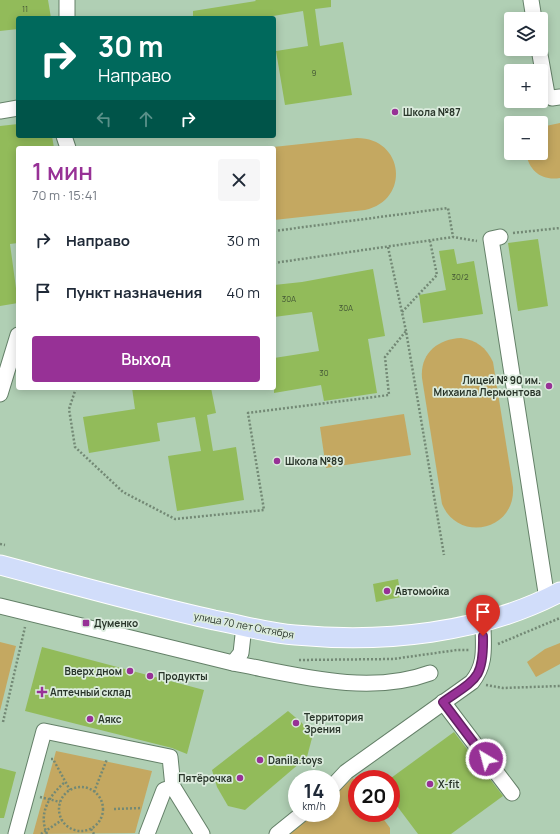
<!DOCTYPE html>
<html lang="ru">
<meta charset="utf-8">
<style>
body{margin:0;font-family:Manrope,sans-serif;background:#f6f6f7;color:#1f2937;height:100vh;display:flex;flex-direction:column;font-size:15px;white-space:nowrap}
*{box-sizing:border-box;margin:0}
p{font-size:13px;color:#747a83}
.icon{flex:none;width:22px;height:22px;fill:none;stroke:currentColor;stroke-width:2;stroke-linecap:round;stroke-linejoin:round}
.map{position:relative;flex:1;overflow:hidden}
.side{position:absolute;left:16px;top:146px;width:260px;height:244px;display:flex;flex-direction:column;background:#fff;border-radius:4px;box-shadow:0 2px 10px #0003}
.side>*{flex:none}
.banner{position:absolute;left:16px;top:16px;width:260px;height:122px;border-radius:4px;box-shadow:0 2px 10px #0003;background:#00695c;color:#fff;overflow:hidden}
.fabs{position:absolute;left:504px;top:12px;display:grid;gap:8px}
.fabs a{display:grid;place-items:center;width:44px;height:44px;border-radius:4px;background:#fff;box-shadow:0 2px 10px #0003;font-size:20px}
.speed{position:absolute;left:288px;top:770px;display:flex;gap:8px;font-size:20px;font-weight:700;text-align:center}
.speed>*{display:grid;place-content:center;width:52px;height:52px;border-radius:50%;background:#fff;box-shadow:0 2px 10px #0003;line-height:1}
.speed small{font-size:10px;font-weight:400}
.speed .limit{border:6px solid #d22;background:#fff;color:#111}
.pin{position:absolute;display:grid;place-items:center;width:34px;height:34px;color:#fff;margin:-41px -17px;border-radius:50% 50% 50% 0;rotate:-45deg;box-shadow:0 0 4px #0007}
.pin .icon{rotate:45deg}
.me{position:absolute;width:44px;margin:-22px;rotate:323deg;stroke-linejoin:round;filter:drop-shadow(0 0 3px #0008)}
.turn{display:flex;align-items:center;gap:14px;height:84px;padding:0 16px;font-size:18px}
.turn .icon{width:52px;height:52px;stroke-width:2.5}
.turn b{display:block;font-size:28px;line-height:34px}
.lanes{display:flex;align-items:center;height:38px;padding:0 16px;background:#0003;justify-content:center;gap:20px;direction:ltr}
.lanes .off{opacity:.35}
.round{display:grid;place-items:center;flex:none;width:42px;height:42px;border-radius:4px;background:#f6f6f7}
.headline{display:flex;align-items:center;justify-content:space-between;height:68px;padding:0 16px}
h1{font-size:24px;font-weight:600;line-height:30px;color:#973196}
.button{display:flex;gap:8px;margin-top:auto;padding:8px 16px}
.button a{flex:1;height:46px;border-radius:4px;background:#973196;color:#fff;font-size:16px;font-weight:600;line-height:46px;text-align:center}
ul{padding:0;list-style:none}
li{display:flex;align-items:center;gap:12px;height:52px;padding:0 16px}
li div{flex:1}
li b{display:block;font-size:15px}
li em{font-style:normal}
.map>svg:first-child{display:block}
</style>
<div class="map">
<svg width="560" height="834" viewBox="0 0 560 834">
<rect width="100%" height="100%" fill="#b0cfb4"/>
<g fill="#c4a861">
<path d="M 560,123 L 560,178 C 542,181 529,171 526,153 L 541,153 L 541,127 Z"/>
<path d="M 357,138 C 404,138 411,200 365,210 L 274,220 L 274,148 L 264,148 Z"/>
<path d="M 461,338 C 476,340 486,347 493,362 L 513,487 C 516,531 458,543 442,504 L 422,378 C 420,354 437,339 461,338 Z"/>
<path d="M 404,414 L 411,455 L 326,468 L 320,427 Z"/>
<path d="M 0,642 L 16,646 L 0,711 Z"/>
<path d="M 560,643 L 560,664 L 536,677 L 527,662 L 545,649 Z"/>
<path d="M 56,751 L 152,771 L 135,833 L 33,834 Z"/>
<path d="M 353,778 L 357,784 L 357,813 L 379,813 L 390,828 L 390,834 L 287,834 L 309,813 L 331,813 L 331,797 Z"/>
</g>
<g fill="#92bb5a">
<path d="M 0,0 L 48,0 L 51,18 L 18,18 L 18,29 L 0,31 Z"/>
<path d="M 255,0 L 331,0 L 331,7 L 315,9 L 320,46 L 343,42 L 352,95 L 285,105 L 276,51 L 308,46 L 303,11 L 261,18 L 193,18 L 193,11 L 256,1 Z"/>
<path d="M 18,124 L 18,136 L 52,136 L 54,148 L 18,148 L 18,243 L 10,244 L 18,303 L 0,306 L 0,126 Z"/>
<path d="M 538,239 L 548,306 L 518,311 L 508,243 Z"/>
<path d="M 454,249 L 457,264 L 474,261 L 483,314 L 423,323 L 419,295 L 446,290 L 439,251 Z"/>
<path d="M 373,269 L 385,336 L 368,339 L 377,393 L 324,401 L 321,385 L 274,393 L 274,358 L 319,351 L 312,312 L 274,317 L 274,285 L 302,282 Z"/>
<path d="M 132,388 L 211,388 L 216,413 L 207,415 L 213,451 L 236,447 L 244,500 L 177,511 L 168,456 L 201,451 L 195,417 L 157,423 L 160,441 L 89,453 L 83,417 L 135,409 Z"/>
<path d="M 398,579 L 401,597 L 376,602 L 373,584 Z"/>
<path d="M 42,647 L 204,690 L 187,754 L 172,748 L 25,711 Z"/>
<path d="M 288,711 L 302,723 L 312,738 L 307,757 L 245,810 L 228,806 L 217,787 L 212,770 Z"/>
<path d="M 454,732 L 503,796 L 451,834 L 418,834 L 391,798 L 391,778 Z"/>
<path d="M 0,768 L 16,772 L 4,818 L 0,818 Z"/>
</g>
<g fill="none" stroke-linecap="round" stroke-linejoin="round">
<g stroke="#648068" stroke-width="17">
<g id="minor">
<path d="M 67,0 L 67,18"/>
<path d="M 531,0 L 534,19"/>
<path d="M 539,49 L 547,94 L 552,98 L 560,97"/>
<path d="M 0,111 L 18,108"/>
<path d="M 64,136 L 68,148"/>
<path d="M 500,237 L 491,239 L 547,599"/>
<path d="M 0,394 L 18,335"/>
<path d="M 0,606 L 233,663 L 241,653 L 244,626"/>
<path d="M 233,663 C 296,675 368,696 430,673"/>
<path d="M 443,702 L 512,793"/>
<path d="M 331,788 L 346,772 L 472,682 C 487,663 483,646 483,623"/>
<path d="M 16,834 L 44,731 L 170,757 L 173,787 L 202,834"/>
<path d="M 147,834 L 164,790 L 173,787"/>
<path d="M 277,834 L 303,813"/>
</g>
</g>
<g stroke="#fff" stroke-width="21">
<path id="major" d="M 0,565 C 71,584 142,604 214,620 C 241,625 268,633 295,635 C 384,643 480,634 560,592"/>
</g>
<g stroke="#738975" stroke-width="2.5" stroke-dasharray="2 2" stroke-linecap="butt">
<path d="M 274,231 L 448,208 L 453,237"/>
<path d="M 513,233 L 560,228"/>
<path d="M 388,247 L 406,331 L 444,555"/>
<path d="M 274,263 L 453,237 L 477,241"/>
<path d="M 402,312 L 437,275 L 430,241"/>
<path d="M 76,388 L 69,409 L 75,447 L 123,492 L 175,519 L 264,510 L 248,413 L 389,395 L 385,357 L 406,331"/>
<path d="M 0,544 L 5,545"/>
<path d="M 498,644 L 560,618"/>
<path d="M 299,660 L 393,659 L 457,650 L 470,650"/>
<path d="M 486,685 L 503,688 L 560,686"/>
<path d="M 3,722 L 25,627"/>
<path d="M 51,759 L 53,759 L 70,790"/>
<circle cx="81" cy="809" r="22"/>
<path d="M 94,792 L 107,759"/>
<path d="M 40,797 L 60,802"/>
<path d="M 114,809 L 142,808"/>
<path d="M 91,829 L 94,834"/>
<path d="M 41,834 L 62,820"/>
<path d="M 47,834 C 38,813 49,796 65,782"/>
</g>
<use href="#minor" stroke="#fff" stroke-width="15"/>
<use href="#major" stroke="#d1ddfa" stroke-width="19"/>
</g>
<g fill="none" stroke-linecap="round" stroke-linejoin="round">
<g stroke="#622062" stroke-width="10">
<path id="route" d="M 483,636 C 484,679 476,679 443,702 L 486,759"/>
</g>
<use href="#route" stroke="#973196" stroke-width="7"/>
</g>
<g fill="#973196" stroke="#dbebdd" stroke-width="1.5">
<circle cx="395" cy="112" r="4"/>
<circle cx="549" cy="386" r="4"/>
<circle cx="277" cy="461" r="4"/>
<circle cx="387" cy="591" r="4"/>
<rect x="82" y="619" width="8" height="8" rx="2"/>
<circle cx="130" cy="671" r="4"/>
<circle cx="150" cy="676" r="4"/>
<path d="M40 686h4v4h4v4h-4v4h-4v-4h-4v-4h4z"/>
<circle cx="90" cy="719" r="4"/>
<circle cx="296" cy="723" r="4"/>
<circle cx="260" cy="760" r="4"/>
<circle cx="240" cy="778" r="4"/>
<circle cx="430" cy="784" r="4"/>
</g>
<g text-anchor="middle" stroke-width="3.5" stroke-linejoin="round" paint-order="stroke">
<g font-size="8" fill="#435636">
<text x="25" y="12">11</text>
<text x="314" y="76">9</text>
<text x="460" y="280">30/2</text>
<text x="289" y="302">30А</text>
<text x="346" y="311">30А</text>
<text x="324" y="376">30</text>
</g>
<g font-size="10" font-weight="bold" fill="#29352a" stroke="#dbebdd" text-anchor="start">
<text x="403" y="116">Школа №87</text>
<text x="541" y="384" text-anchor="end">Лицей № 90 им.<tspan x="541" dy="12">Михаила Лермонтова</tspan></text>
<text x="285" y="465">Школа №89</text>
<text x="395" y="595">Автомойка</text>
<text x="94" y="627">Думенко</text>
<text x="122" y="675" text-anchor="end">Вверх дном</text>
<text x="158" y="680">Продукты</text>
<text x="50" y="696">Аптечный склад</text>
<text x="304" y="721">Территория<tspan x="304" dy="12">Зрения</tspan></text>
<text x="98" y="723">Аякс</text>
<text x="268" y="764">Danila.toys</text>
<text x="232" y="782" text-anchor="end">Пятёрочка</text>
<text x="438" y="788">X-fit</text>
</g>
<g font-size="10" fill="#29352a" stroke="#dbebdd">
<text transform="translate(244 625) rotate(11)" y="4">улица 70 лет Октября</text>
</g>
</g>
</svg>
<div class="fabs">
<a><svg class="icon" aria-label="layers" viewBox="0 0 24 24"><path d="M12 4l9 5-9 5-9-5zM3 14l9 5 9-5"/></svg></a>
<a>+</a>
<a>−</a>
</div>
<div class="speed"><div>14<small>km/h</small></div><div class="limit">20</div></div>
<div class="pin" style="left:483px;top:636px;background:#d93025"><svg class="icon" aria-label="arrive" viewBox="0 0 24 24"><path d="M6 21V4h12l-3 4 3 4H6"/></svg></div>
<svg class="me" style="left:486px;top:759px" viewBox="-20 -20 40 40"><circle r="17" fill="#973196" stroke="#fff" stroke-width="3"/><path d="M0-11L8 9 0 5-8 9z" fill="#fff"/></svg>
<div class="banner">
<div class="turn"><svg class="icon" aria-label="right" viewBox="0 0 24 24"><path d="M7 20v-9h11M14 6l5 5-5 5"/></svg><div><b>30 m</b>Направо</div></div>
<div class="lanes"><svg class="icon off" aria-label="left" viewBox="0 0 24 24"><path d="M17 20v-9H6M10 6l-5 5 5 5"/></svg><svg class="icon off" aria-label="ahead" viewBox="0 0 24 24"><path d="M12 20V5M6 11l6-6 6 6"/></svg><svg class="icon" aria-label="right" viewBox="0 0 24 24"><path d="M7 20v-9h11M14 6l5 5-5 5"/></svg></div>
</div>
<section class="side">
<div class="headline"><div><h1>1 мин</h1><p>70 m · 15:41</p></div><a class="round"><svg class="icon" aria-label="close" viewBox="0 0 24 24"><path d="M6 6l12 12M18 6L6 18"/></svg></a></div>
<ul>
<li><svg class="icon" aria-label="right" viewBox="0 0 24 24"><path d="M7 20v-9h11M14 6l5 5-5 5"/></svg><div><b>Направо</b></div><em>30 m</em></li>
<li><svg class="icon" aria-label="arrive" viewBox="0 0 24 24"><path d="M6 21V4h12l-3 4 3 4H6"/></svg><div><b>Пункт назначения</b></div><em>40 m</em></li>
</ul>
<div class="button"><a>Выход</a></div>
</section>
</div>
